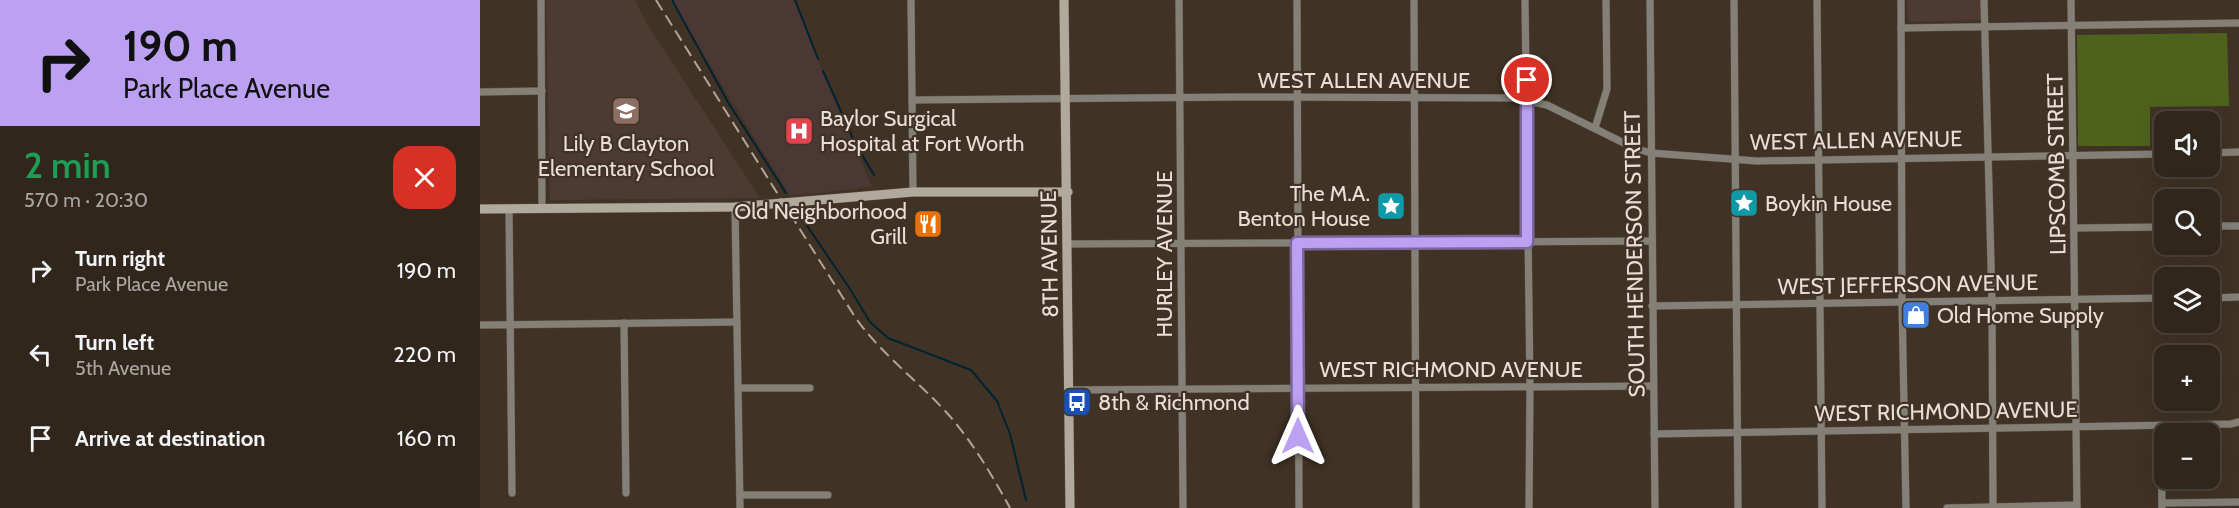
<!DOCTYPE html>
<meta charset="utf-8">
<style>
body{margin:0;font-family:Cabin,sans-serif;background:#3c3229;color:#f1f3f6;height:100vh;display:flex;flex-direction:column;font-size:22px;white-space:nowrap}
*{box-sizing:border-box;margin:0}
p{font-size:20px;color:#a8a5a3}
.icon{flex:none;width:33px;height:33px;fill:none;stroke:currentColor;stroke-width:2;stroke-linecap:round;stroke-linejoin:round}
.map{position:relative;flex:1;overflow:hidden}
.sheet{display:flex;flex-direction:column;background:#30261c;width:480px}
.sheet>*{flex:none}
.banner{background:#bca0f2;color:#111;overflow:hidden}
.tools{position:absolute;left:1674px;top:111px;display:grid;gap:12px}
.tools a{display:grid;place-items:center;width:66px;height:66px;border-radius:12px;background:#30261c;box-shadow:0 6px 24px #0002,0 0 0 2px #4b433b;font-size:30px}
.pin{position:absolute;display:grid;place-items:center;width:51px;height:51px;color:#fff;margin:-26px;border:3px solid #fff;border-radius:50%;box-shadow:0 2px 6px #0007}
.me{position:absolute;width:66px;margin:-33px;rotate:0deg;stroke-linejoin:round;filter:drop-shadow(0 0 4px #0008)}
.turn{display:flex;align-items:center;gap:21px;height:126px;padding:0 24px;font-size:27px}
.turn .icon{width:78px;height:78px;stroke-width:2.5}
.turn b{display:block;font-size:42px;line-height:51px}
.round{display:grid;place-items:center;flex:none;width:63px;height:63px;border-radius:18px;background:#3c3229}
.overview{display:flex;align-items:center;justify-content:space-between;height:102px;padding:0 24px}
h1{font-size:36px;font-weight:600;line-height:45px;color:#1e9e55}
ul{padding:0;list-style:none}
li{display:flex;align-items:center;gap:18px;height:84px;padding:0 24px}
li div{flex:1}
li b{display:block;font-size:22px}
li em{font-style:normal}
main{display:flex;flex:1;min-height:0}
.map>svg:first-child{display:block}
</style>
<main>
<section class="sheet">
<div class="banner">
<div class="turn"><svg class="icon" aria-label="right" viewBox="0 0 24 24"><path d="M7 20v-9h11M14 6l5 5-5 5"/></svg><div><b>190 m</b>Park Place Avenue</div></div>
</div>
<div class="overview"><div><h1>2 min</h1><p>570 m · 20:30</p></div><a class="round" style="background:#d93025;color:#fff"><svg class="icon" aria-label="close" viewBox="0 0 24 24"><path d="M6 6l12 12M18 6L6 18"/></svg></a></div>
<ul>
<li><svg class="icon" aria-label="right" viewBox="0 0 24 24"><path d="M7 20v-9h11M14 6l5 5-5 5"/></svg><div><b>Turn right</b><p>Park Place Avenue</p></div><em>190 m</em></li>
<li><svg class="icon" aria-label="left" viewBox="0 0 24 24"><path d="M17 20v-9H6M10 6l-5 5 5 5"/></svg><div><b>Turn left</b><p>5th Avenue</p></div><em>220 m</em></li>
<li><svg class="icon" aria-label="arrive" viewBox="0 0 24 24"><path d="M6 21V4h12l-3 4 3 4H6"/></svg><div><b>Arrive at destination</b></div><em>160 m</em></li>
</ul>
</section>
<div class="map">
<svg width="1759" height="508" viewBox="0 0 1759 508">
<rect width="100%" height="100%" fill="#403225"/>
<g fill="#4d3b31">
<path d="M 66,0 L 155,0 L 167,24 L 280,198 L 70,200 Z"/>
<path d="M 1427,0 L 1501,0 L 1501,20 L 1428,22 Z"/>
</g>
<path fill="#4b3733" d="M 190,0 L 316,0 L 344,75 L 392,187 L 310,196 Z"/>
<path fill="#4e621d" d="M 1747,33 L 1749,106 L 1670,107 L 1670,146 L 1598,146 L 1597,35 Z"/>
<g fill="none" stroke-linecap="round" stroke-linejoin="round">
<g stroke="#002332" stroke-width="2">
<path d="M 192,0 L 249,104 L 306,193"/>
<path d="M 315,0 L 338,59"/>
<path d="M 343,71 L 375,143 L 394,175"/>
<path d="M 319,214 L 370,289 L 390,322 L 408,338 L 491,370 L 517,401 L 530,434 L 546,500"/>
</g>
<g stroke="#5b4e41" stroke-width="8">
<g id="street">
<path d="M 61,0 L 62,209"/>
<path d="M 431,0 L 433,192"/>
<path d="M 699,0 L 703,508"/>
<path d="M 817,0 L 819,508"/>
<path d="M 934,0 L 936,508"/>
<path d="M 1045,0 L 1050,387 L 1049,508"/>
<path d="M 1170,0 L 1175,508"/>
<path d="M 1254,0 L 1258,508"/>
<path d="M 1337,0 L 1342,508"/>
<path d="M 1421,0 L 1422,302 L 1426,508"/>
<path d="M 1504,0 L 1512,301 L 1513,508"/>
<path d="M 1591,0 L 1597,508"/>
<path d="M 1421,28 L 1759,23"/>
<path d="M 0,92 L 62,91"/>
<path d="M 432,100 L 758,97 L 1033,98 L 1067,105 L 1154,148 L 1171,153 L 1277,161 L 1684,154"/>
<path d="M 1115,128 L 1127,89 L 1126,0"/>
<path d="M 1730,153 L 1759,152"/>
<path d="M 255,207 L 260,508"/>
<path d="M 29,209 L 32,493"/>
<path d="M 1730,226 L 1759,226"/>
<path d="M 1596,228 L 1684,227"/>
<path d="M 588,244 L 1172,241"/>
<path d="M 1730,298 L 1759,297"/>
<path d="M 1172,306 L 1684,298"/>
<path d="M 144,323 L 146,493"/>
<path d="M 0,325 L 257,322"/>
<path d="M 258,388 L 330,388"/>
<path d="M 589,390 L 1173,386"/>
<path d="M 1681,426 L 1682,508"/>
<path d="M 1174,434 L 1751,424 L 1759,422"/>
<path d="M 260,495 L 348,495"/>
<path d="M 1682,503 L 1759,502"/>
<path d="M 1467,508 L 1597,505"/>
</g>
</g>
<g stroke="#5b4e41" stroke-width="10">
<g id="secondary">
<path d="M 584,0 L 590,508"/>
<path d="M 0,209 L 255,207 L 433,192 L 588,192"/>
</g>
</g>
<use href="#street" stroke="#848077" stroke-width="7"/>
<use href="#secondary" stroke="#b1aa9c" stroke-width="9"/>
<path stroke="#b0a59b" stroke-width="2" stroke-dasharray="12 6" stroke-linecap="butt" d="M 176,0 L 375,317 C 401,354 437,380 467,413 C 492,441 512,475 530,508"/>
</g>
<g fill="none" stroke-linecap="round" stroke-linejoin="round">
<g stroke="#7a689d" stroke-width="15">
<path id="route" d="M 818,436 L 817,243 L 1047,242 L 1047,80"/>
</g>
<use href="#route" stroke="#bca0f2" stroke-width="10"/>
</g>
<defs>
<g id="school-square" transform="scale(1.5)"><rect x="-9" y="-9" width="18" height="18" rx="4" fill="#8d6e63" stroke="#403225"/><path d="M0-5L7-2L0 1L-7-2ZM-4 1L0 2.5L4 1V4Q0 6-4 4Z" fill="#fff"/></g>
<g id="hospital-square" transform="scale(1.5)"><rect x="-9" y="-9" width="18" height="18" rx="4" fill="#e0444e" stroke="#403225"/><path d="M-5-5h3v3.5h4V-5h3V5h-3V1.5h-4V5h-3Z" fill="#fff"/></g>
<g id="sight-square" transform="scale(1.5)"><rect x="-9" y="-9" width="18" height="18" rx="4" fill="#0f9aa8" stroke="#403225"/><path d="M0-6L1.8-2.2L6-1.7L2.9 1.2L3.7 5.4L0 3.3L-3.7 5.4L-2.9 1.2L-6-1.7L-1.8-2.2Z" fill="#fff"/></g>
<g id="restaurant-square" transform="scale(1.5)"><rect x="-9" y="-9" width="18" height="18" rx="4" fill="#e8710a" stroke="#403225"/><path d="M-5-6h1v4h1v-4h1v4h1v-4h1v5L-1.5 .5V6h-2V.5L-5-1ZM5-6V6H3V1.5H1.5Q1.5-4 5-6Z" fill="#fff"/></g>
<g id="shop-square" transform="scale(1.5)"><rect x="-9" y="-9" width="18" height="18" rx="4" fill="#3f7fe0" stroke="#403225"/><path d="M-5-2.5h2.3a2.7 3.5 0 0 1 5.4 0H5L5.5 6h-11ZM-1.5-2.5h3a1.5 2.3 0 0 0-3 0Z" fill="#fff"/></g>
<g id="bus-square" transform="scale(1.5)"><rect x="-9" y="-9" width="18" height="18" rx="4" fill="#1a4fb4" stroke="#403225"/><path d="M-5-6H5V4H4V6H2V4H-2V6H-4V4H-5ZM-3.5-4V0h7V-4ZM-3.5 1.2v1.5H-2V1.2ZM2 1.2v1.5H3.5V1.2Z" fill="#fff"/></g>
</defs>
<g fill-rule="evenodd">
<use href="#school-square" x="146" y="111"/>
<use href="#hospital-square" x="319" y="131"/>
<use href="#sight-square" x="1264" y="203"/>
<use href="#sight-square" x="911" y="206"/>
<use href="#restaurant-square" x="448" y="224"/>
<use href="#shop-square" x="1436" y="315"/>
<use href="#bus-square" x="597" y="402"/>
</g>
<g text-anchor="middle" stroke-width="4.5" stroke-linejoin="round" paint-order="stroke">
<g font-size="22" fill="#e8ded6" stroke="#403225">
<text x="884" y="88">WEST ALLEN AVENUE</text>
<text transform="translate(1376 140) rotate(-1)" y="8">WEST ALLEN AVENUE</text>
<text transform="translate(1576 164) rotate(-91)" y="8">LIPSCOMB STREET</text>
<text transform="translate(569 254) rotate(-91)" y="8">8TH AVENUE</text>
<text transform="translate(684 254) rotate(-90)" y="8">HURLEY AVENUE</text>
<text transform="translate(1154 254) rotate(-91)" y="8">SOUTH HENDERSON STREET</text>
<text transform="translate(1428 284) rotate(-1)" y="8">WEST JEFFERSON AVENUE</text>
<text x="971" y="377">WEST RICHMOND AVENUE</text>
<text transform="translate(1466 411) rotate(-1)" y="8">WEST RICHMOND AVENUE</text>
</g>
<g font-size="22" fill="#e8ded6" stroke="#403225" text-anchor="start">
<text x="340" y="126">Baylor Surgical<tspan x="340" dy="25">Hospital at Fort Worth</tspan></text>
<text x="146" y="151" text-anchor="middle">Lily B Clayton<tspan x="146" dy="25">Elementary School</tspan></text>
<text x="890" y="201" text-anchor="end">The M.A.<tspan x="890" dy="25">Benton House</tspan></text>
<text x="1285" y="211">Boykin House</text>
<text x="427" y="219" text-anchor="end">Old Neighborhood<tspan x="427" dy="25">Grill</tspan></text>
<text x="1457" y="323">Old Home Supply</text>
<text x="618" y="410">8th &amp; Richmond</text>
</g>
</g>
</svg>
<div class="tools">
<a><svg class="icon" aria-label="sound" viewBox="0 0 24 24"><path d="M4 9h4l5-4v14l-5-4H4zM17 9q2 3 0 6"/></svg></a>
<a><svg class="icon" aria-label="search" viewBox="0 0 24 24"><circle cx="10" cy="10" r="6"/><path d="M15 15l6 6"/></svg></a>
<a><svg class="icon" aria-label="layers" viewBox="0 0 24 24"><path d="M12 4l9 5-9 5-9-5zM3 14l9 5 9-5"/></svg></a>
<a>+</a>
<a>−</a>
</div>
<div class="pin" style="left:1047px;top:80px;background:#d93025"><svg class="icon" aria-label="arrive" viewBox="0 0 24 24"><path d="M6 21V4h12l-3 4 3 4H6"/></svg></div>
<svg class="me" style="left:818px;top:436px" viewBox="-20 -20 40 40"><path d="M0-17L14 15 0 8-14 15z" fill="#bca0f2" stroke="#fff" stroke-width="4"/></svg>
</div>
</main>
